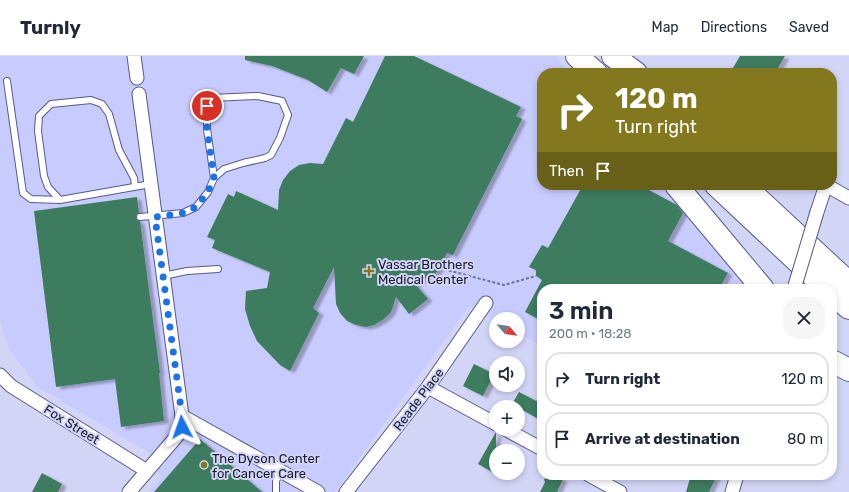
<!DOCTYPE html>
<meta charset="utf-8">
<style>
body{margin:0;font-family:Rubik,sans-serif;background:#f6f6f7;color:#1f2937;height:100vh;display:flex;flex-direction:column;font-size:15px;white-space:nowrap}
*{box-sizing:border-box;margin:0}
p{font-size:13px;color:#747a83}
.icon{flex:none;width:22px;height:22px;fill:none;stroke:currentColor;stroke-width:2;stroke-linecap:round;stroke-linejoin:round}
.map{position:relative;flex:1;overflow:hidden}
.drawer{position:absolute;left:537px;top:228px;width:300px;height:196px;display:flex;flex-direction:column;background:#fff;border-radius:16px;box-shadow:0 2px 6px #0003}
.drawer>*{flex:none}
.top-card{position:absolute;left:537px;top:12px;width:300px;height:122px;border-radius:16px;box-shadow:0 2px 6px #0003;background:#83781d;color:#fff;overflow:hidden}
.needle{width:26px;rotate:118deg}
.controls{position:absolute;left:489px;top:256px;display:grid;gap:8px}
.controls a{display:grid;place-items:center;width:36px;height:36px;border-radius:50%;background:#fff;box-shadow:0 2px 6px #0003;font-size:20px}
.pin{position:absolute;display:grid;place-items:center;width:34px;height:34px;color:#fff;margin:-17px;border:2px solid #fff;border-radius:50%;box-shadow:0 1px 4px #0007}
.me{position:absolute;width:44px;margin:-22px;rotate:356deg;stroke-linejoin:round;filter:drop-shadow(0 0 3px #0008)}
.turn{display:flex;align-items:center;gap:14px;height:84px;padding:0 12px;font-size:18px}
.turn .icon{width:52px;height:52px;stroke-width:2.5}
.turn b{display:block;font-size:28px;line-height:34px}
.then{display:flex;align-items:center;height:38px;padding:0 12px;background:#0003;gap:8px;font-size:15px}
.round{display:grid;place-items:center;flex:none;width:42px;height:42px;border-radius:16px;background:#f6f6f7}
.summary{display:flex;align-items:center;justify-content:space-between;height:68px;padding:0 12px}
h1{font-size:24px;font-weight:600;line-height:30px}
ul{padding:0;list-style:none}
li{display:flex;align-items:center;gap:12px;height:54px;margin:0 8px 6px;padding:0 4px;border:2px solid #e0e1e3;border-radius:16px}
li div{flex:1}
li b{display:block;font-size:15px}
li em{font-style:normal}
header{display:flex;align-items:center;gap:24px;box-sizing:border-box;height:56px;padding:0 20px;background:#fff;border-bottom:1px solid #e0e1e3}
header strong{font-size:19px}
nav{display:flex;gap:22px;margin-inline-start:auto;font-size:14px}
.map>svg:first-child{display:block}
</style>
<header>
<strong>Turnly</strong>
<nav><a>Map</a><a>Directions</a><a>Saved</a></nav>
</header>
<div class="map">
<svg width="849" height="436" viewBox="0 0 849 436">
<defs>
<filter id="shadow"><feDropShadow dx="4.5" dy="2.5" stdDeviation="1" flood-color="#0004"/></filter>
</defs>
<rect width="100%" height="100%" fill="#d3d5f7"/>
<path fill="#c8cbfe" d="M 0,0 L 556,0 L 569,17 L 542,17 L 542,129 L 668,129 L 754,233 L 542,233 L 542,290 L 518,277 L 518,263 L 496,263 L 496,265 L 469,250 L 335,436 L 149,436 L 161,422 L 148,396 L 38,331 L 9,293 L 0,265 Z"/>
<g fill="#3d7b5f" filter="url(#shadow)">
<path d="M 245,0 L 364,0 L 354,18 L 341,12 L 327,36 L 308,24 L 272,10 L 245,4 Z"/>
<path d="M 385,0 L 414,0 L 521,51 L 516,60 L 522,63 L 453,199 L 447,197 L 437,216 L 415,228 L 428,243 L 409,258 L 396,241 L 391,256 L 384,263 L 374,269 L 366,271 L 356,269 L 347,265 L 340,257 L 336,248 L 334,211 L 313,252 L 319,257 L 290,315 L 280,309 L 257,285 L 250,270 L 245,253 L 246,235 L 267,232 L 270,216 L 212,192 L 215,184 L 207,181 L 228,138 L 234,141 L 236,135 L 278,154 L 279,134 L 283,124 L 290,115 L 299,109 L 310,107 L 323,108 L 346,62 L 353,66 Z"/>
<path d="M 740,0 L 785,0 L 775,17 L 730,17 Z"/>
<path d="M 583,129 L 639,129 L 677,149 L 683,157 L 668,185 L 728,217 L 719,233 L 542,233 L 542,265 L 525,256 L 542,224 L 536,220 L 536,214 L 529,211 L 542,189 L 548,192 Z"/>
<path d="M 137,141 L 139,157 L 136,159 L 136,162 L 138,165 L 140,165 L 160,317 L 159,317 L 164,365 L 121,371 L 115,323 L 56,331 L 34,155 Z"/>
<path d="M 474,308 L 494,318 L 483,340 L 463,330 Z"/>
<path d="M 519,336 L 542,348 L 542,365 L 512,348 Z"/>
<path d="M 496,376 L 496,418 L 478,408 Z"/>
<path d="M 200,383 L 262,436 L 154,436 Z"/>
<path d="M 42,417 L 62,428 L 58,436 L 32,436 Z"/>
<path d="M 549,419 L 554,419 L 563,423 L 557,436 L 540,436 L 545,426 L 544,423 L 547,422 Z"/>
<path d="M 691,419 L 717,419 L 709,436 L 686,436 Z"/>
</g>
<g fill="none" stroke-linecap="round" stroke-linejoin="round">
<g stroke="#58598a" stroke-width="8">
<g id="lane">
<path d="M 7,25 L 23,137 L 31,143 L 60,144"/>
<path d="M 135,130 L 134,122 L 119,94 L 109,58 L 102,48 L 91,44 L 51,48 L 39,60 L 38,75 L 44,120 L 48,131 L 60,144 L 151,128"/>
<path d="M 140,161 L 183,157 L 196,151 L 208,136 L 214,122 L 224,113 L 243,107 L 265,102 L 271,99 L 280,82 L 288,59 L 282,45 L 258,40 L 211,42 L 207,50 L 207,73 L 214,122"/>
<path d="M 163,220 L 187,215 L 218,213"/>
<path d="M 276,436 L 276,425 L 280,416"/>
</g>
</g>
<g stroke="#58598a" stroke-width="15">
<g id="street">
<path d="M 134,0 L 137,22"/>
<path d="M 826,129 L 849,142"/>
<path d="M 817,156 L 826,129"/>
<path d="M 0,319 L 11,330 L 147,415"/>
<path d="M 428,331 L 496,368"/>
<path d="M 182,360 L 318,436"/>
<path d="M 505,373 L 542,393"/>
<path d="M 589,419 L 620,436"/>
<path d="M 129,436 L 177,380 L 182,371 L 182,360 L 139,38"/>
<path d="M 346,436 L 428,331 L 486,247"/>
<path d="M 732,436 L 737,419"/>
</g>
</g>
<g stroke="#58598a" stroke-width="24">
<g id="highway">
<path d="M 577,0 L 596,17"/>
<path d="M 613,0 L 636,17"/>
<path d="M 676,129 L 763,233"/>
<path d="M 716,129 L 827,233"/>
<path d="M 743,129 L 849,227"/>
<path d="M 832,237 L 849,252"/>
<path d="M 832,305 L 849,314"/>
</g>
</g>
<path stroke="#70718d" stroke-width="2" stroke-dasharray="3 2" stroke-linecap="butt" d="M 439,212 L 504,229 L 536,220"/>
<use href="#lane" stroke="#fff" stroke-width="6"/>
<use href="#street" stroke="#fff" stroke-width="13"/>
<use href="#highway" stroke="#fff" stroke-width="22"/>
<g stroke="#58598a" stroke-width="15" stroke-linecap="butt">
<path id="street-bridge" d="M 794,233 L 817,156"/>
</g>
<use href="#street-bridge" stroke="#fff" stroke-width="13"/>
</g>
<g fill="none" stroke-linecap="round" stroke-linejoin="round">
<path stroke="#1a73e8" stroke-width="7" stroke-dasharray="0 12.6" d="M 182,371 L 182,360 L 155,161 L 183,157 L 196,151 L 208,136 L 214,122 L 207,73 L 207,50"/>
</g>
<g fill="#83781d" stroke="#d3d5f7" stroke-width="1.5">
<path d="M367 209h4v4h4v4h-4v4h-4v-4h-4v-4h4z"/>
<circle cx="204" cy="409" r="4"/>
</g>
<g text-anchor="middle" stroke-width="4" stroke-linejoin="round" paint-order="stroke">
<g font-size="13" fill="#1a1a2f" stroke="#d3d5f7" text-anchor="start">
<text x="378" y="213">Vassar Brothers<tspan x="378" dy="15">Medical Center</tspan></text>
<text x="212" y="407">The Dyson Center<tspan x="212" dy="15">for Cancer Care</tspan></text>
</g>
<g font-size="13" fill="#1a1a2f" stroke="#d3d5f7">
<text transform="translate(418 343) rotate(-53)" y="5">Reade Place</text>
<text transform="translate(72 368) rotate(32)" y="5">Fox Street</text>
</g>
</g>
</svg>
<div class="controls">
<a><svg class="needle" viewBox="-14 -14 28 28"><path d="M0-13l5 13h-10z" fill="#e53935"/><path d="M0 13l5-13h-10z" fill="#747a83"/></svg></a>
<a><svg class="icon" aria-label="sound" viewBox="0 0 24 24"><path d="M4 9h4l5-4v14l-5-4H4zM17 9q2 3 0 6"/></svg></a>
<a>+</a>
<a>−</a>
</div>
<div class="pin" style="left:207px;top:50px;background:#d93025"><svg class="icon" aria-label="arrive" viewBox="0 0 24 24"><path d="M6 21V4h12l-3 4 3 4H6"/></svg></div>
<svg class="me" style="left:182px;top:371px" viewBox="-20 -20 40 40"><path d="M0-17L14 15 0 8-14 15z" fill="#1a73e8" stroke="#fff" stroke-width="4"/></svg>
<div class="top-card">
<div class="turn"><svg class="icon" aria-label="right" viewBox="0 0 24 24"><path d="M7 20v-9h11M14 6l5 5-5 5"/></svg><div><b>120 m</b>Turn right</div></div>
<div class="then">Then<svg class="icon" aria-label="arrive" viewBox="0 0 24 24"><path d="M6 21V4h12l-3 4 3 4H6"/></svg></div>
</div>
<section class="drawer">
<div class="summary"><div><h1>3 min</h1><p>200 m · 18:28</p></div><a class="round"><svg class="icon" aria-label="close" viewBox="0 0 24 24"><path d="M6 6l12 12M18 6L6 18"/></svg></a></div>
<ul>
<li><svg class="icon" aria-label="right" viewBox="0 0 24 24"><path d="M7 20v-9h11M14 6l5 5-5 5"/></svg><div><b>Turn right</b></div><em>120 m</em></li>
<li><svg class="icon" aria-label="arrive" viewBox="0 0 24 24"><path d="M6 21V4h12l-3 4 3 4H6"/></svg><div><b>Arrive at destination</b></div><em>80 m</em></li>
</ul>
</section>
</div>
